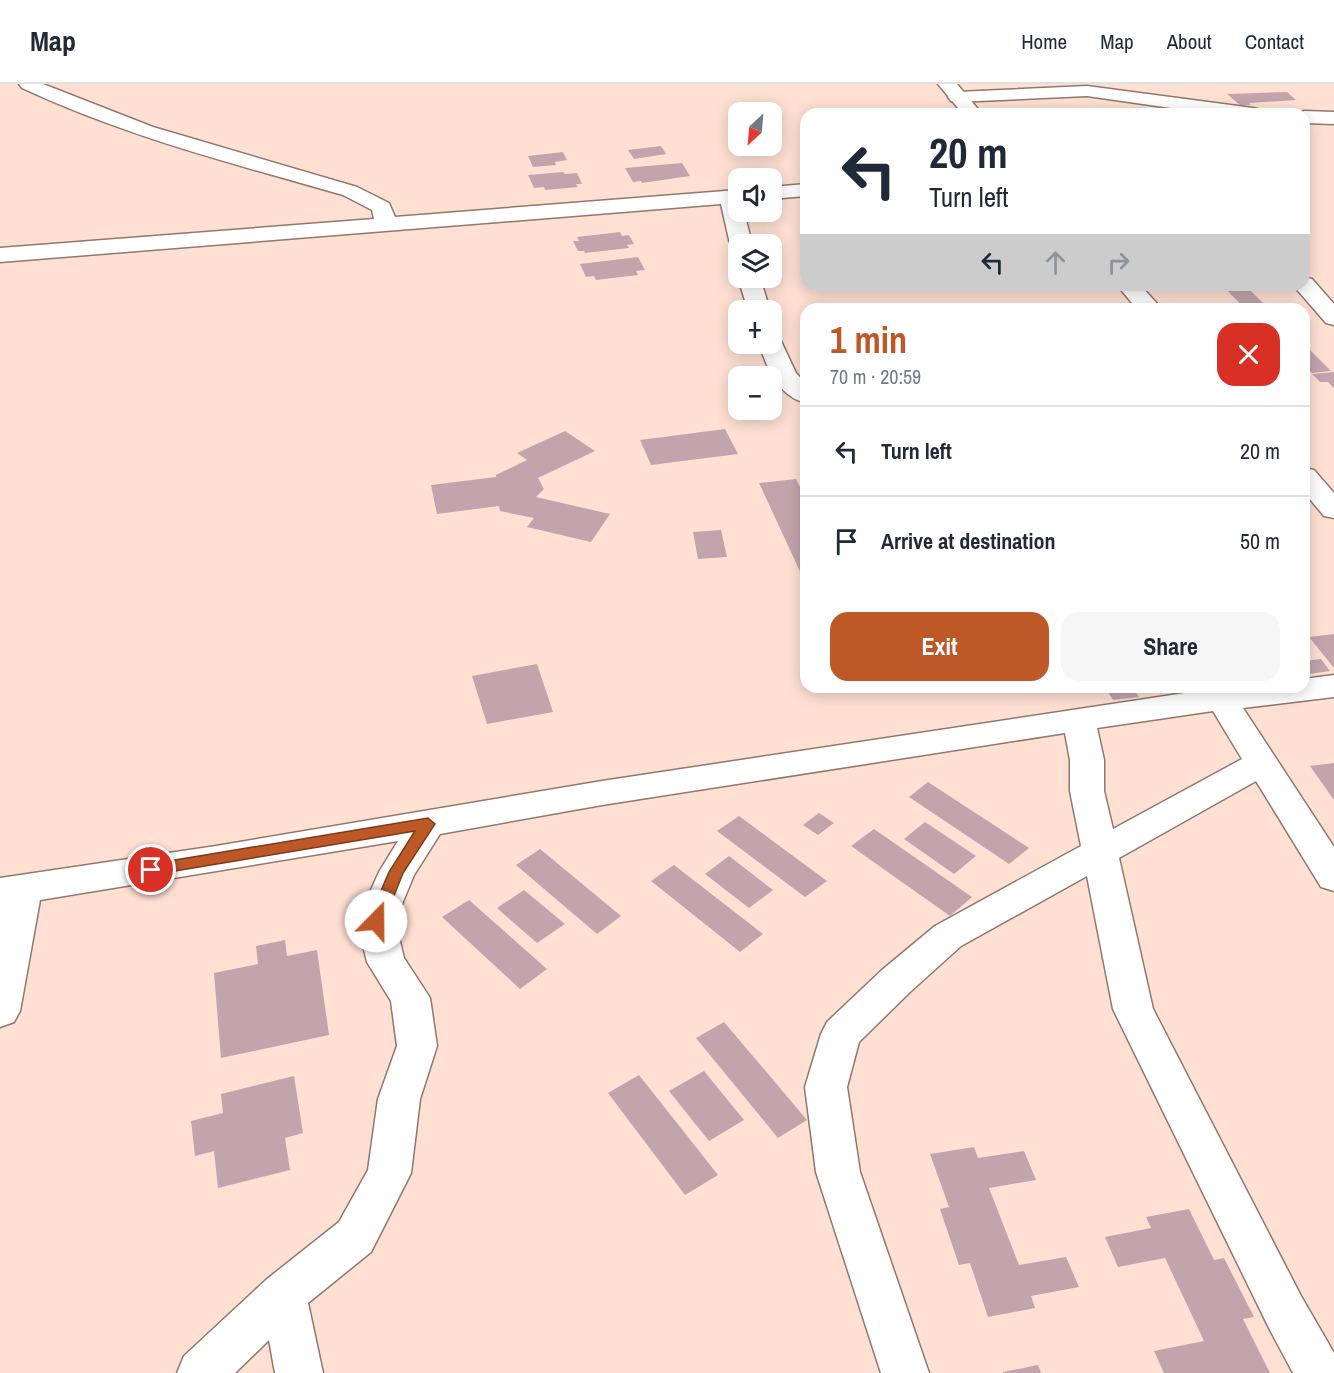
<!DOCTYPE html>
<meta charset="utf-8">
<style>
body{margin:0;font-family:"Archivo Narrow",sans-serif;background:#f6f6f7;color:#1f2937;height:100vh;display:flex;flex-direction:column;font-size:22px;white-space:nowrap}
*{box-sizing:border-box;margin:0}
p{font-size:20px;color:#747a83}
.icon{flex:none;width:33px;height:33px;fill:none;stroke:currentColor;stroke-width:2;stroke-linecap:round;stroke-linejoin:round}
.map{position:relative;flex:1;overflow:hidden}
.sheet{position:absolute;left:800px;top:219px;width:510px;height:390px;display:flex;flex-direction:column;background:#fff;border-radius:18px;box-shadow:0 3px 15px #0003}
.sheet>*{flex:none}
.hud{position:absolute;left:800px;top:24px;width:510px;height:183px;border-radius:18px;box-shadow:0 3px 15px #0003;background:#fff;color:#1f2937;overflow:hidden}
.needle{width:39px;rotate:206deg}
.controls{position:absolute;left:728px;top:18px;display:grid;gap:12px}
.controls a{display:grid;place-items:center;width:54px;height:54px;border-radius:12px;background:#fff;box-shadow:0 3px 15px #0003;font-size:30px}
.pin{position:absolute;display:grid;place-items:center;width:51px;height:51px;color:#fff;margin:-26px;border:3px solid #fff;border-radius:50%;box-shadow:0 2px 6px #0007}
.me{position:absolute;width:66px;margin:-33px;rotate:22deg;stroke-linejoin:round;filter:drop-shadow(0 0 4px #0008)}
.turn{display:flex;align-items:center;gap:21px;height:126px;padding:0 30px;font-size:27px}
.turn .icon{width:78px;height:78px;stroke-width:2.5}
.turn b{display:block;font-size:42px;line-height:51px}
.lanes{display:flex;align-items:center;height:57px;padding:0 30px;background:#0003;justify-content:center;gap:30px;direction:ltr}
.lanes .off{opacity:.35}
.round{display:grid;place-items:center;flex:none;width:63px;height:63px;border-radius:18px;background:#f6f6f7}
.headline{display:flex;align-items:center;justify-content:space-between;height:102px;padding:0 30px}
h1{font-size:36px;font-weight:700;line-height:45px;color:#be5927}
.button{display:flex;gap:12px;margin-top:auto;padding:12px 30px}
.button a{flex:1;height:69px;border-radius:18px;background:#be5927;color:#fff;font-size:24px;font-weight:700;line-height:69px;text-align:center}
.button a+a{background:#f6f6f7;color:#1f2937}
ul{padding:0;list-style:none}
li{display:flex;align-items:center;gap:18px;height:90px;padding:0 30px;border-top:2px solid #e0e1e3}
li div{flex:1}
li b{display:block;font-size:22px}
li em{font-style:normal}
header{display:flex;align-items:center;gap:36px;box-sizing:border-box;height:84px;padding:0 30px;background:#fff;border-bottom:2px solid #e0e1e3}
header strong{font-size:28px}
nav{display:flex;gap:33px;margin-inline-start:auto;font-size:21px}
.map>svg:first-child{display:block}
</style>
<header>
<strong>Map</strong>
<nav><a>Home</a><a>Map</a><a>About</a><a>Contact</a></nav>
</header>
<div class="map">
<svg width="1334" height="1289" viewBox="0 0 1334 1289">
<rect width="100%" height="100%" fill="#ffe0d3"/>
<g fill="#c3a4ad">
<path d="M 1287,8 L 1296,16 L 1249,19 L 1251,21 L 1240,21 L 1227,10 Z"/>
<path d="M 661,62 L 666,70 L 634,75 L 628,66 Z"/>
<path d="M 563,68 L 567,76 L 555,78 L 556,81 L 533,83 L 528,72 Z"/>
<path d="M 682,79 L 690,92 L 642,99 L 641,97 L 633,98 L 625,84 Z"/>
<path d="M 563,88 L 565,90 L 577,89 L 582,100 L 576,100 L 578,103 L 545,106 L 544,103 L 534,104 L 528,91 Z"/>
<path d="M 620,148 L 622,152 L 629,151 L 634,160 L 627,161 L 629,164 L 585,169 L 584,167 L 578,167 L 573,157 L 579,157 L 577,153 Z"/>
<path d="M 638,173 L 645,186 L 636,187 L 638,191 L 596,196 L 594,192 L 586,193 L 580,180 Z"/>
<path d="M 1222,201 L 1245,201 L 1267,223 L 1245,225 Z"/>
<path d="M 1307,263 L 1331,287 L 1312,289 L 1304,280 L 1304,264 Z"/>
<path d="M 1334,288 L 1334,304 L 1328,298 L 1320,298 L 1312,290 Z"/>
<path d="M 725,345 L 738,370 L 651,381 L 640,356 Z"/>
<path d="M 565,347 L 595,367 L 538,394 L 544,405 L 536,413 L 610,430 L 591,458 L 527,443 L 534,434 L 500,427 L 499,422 L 437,430 L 431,401 L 496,393 L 496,391 L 527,376 L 517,369 Z"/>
<path d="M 796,395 L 806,415 L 806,494 L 803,494 L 759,399 Z"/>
<path d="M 721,446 L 727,473 L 698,475 L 693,448 Z"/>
<path d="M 1334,550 L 1334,584 L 1309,553 Z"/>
<path d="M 1321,575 L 1330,587 L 1309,590 L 1304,583 L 1304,577 Z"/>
<path d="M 537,580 L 553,628 L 487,640 L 472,592 Z"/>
<path d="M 1105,603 L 1132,603 L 1139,613 L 1113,616 Z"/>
<path d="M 1334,679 L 1334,716 L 1310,682 Z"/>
<path d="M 928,698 L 1029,764 L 1009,780 L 909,713 Z"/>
<path d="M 819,729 L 834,739 L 818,751 L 803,741 Z"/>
<path d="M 739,732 L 827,797 L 805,813 L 717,747 Z"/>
<path d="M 925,738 L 976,772 L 954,790 L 904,755 Z"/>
<path d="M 874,745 L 972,813 L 950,832 L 851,762 Z"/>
<path d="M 540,765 L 621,832 L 597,850 L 516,781 Z"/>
<path d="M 729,772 L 773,806 L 749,824 L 705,790 Z"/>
<path d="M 674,781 L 763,850 L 740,868 L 651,797 Z"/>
<path d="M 524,806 L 565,840 L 537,859 L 497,824 Z"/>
<path d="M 469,816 L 547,885 L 520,905 L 442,833 Z"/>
<path d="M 285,856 L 287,872 L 317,866 L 329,951 L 221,974 L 214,889 L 258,880 L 256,862 Z"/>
<path d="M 724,938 L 807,1036 L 778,1054 L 696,954 Z"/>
<path d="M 704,987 L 744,1036 L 709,1057 L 669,1007 Z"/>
<path d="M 639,991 L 718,1091 L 685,1111 L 608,1009 Z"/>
<path d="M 294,992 L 303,1049 L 285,1054 L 290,1086 L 218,1104 L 214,1067 L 195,1072 L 191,1037 L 223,1029 L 221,1010 Z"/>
<path d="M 974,1063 L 978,1074 L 1024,1067 L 1036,1096 L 989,1104 L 1019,1181 L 1066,1173 L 1079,1203 L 1031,1212 L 1035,1224 L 988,1233 L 970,1179 L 959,1181 L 940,1125 L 949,1123 L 930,1070 Z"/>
<path d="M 1189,1125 L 1214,1176 L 1224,1174 L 1254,1233 L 1243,1235 L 1270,1289 L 1164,1289 L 1154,1267 L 1204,1257 L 1165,1174 L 1118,1183 L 1105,1153 L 1151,1144 L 1146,1133 Z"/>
<path d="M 1038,1281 L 1041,1289 L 1003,1289 L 1003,1288 Z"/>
</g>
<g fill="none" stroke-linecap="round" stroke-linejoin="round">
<g stroke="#92776b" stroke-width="3">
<g id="minor">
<path d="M 19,0 L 43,0 L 153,43 L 357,103 L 389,119 L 395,133 L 738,106 L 738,128 L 744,128 L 752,160 L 738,160 L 738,166 L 733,165 L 730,160 L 721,120 L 0,178 L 0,164 L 374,135 L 372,126 L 343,111 C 234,80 125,52 22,4 Z"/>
<path d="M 1087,2 L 1253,24 L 1260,26 L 1262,30 L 1213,30 L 1087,12 L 957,18 L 951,17 L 948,13 L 951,9 L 957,8 Z"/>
<path d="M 1304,27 L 1334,28 L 1334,40 L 1304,39 L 1304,30 L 1297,30 Z"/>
<path d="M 806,100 L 806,112 L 771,115 L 771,103 Z"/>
<path d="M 1304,193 L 1312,195 L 1334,220 L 1334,241 L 1326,239 L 1293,201 L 1304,201 Z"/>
<path d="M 738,194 L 760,194 L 770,226 L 748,226 Z"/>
<path d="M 771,253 L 780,255 L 796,289 L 806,300 L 806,319 C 779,313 767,284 759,260 L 771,260 Z"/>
<path d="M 1334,591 L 1334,613 L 1243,624 L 1334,763 L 1334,807 L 1321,803 L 1256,697 L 1119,774 L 1153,925 L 1301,1212 L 1334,1269 L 1334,1289 L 1293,1289 L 1269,1244 L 1113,925 L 1087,792 L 961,862 L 910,908 L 859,958 L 847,1003 L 860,1088 L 929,1289 L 881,1289 L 816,1088 L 805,1003 L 821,950 L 827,938 L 882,886 L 935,842 L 1081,762 L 1070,707 L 1070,676 L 1065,649 L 602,721 L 440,750 L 414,791 L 395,837 L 404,874 L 430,914 L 437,962 L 420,1015 L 411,1089 L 371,1168 L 308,1219 L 323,1289 L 275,1289 L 269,1256 L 235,1289 L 177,1289 L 184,1272 L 267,1195 L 339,1138 L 368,1086 L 378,1015 L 397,962 L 391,917 L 367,878 L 357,837 L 379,788 L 398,757 L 40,816 L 20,927 L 14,938 L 0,943 L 0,794 L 216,762 L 602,697 L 1185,609 L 1237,603 L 1304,603 L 1304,595 ZM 1213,627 L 1242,675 L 1113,745 L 1104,707 L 1104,676 L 1097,644 Z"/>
</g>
</g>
<g stroke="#92776b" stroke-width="3">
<g id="highway">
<path d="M 938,0 L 957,0 L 982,30 L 963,30 Z"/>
<path d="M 1117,201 L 1140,201 L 1162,225 L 1137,225 Z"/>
<path d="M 1304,384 L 1314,386 L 1334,409 L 1334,434 L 1324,432 L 1304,408 Z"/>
</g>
</g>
<use href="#minor" fill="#fff" fill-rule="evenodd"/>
<use href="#highway" fill="#fff" fill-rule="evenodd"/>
</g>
<path fill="#be5927" stroke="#7c3a19" stroke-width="1.5" d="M 428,734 L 435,740 L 403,789 L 382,842 L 371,842 L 368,837 L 389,788 L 415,747 L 151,791 L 146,790 L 144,786 L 146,782 L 151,780 Z"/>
</svg>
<div class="controls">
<a><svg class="needle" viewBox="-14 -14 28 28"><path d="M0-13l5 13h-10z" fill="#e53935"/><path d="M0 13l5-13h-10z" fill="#747a83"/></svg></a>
<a><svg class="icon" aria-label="sound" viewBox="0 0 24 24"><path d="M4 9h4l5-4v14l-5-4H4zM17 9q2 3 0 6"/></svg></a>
<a><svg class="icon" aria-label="layers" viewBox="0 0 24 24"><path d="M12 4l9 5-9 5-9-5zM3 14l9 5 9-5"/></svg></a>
<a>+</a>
<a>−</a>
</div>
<div class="pin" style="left:151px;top:786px;background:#d93025"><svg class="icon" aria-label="arrive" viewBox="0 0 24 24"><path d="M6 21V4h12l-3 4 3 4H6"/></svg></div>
<svg class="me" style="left:376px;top:837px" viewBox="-20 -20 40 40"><circle r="19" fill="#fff"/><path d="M0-13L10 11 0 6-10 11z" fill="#be5927"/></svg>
<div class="hud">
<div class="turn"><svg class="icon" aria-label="left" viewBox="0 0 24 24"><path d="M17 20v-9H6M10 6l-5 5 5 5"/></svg><div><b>20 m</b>Turn left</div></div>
<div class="lanes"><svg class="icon" aria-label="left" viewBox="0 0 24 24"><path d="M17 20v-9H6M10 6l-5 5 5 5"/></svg><svg class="icon off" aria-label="ahead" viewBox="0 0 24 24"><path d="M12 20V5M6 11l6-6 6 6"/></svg><svg class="icon off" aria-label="right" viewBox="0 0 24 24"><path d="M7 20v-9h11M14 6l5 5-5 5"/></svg></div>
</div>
<section class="sheet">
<div class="headline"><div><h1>1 min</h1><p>70 m · 20:59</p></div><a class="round" style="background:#d93025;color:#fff"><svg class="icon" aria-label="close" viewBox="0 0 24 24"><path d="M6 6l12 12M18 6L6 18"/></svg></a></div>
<ul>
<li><svg class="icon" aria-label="left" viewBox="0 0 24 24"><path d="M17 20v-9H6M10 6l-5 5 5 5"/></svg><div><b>Turn left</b></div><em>20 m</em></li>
<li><svg class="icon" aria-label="arrive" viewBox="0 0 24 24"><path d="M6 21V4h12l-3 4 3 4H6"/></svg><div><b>Arrive at destination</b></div><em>50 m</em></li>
</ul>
<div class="button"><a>Exit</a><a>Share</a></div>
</section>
</div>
